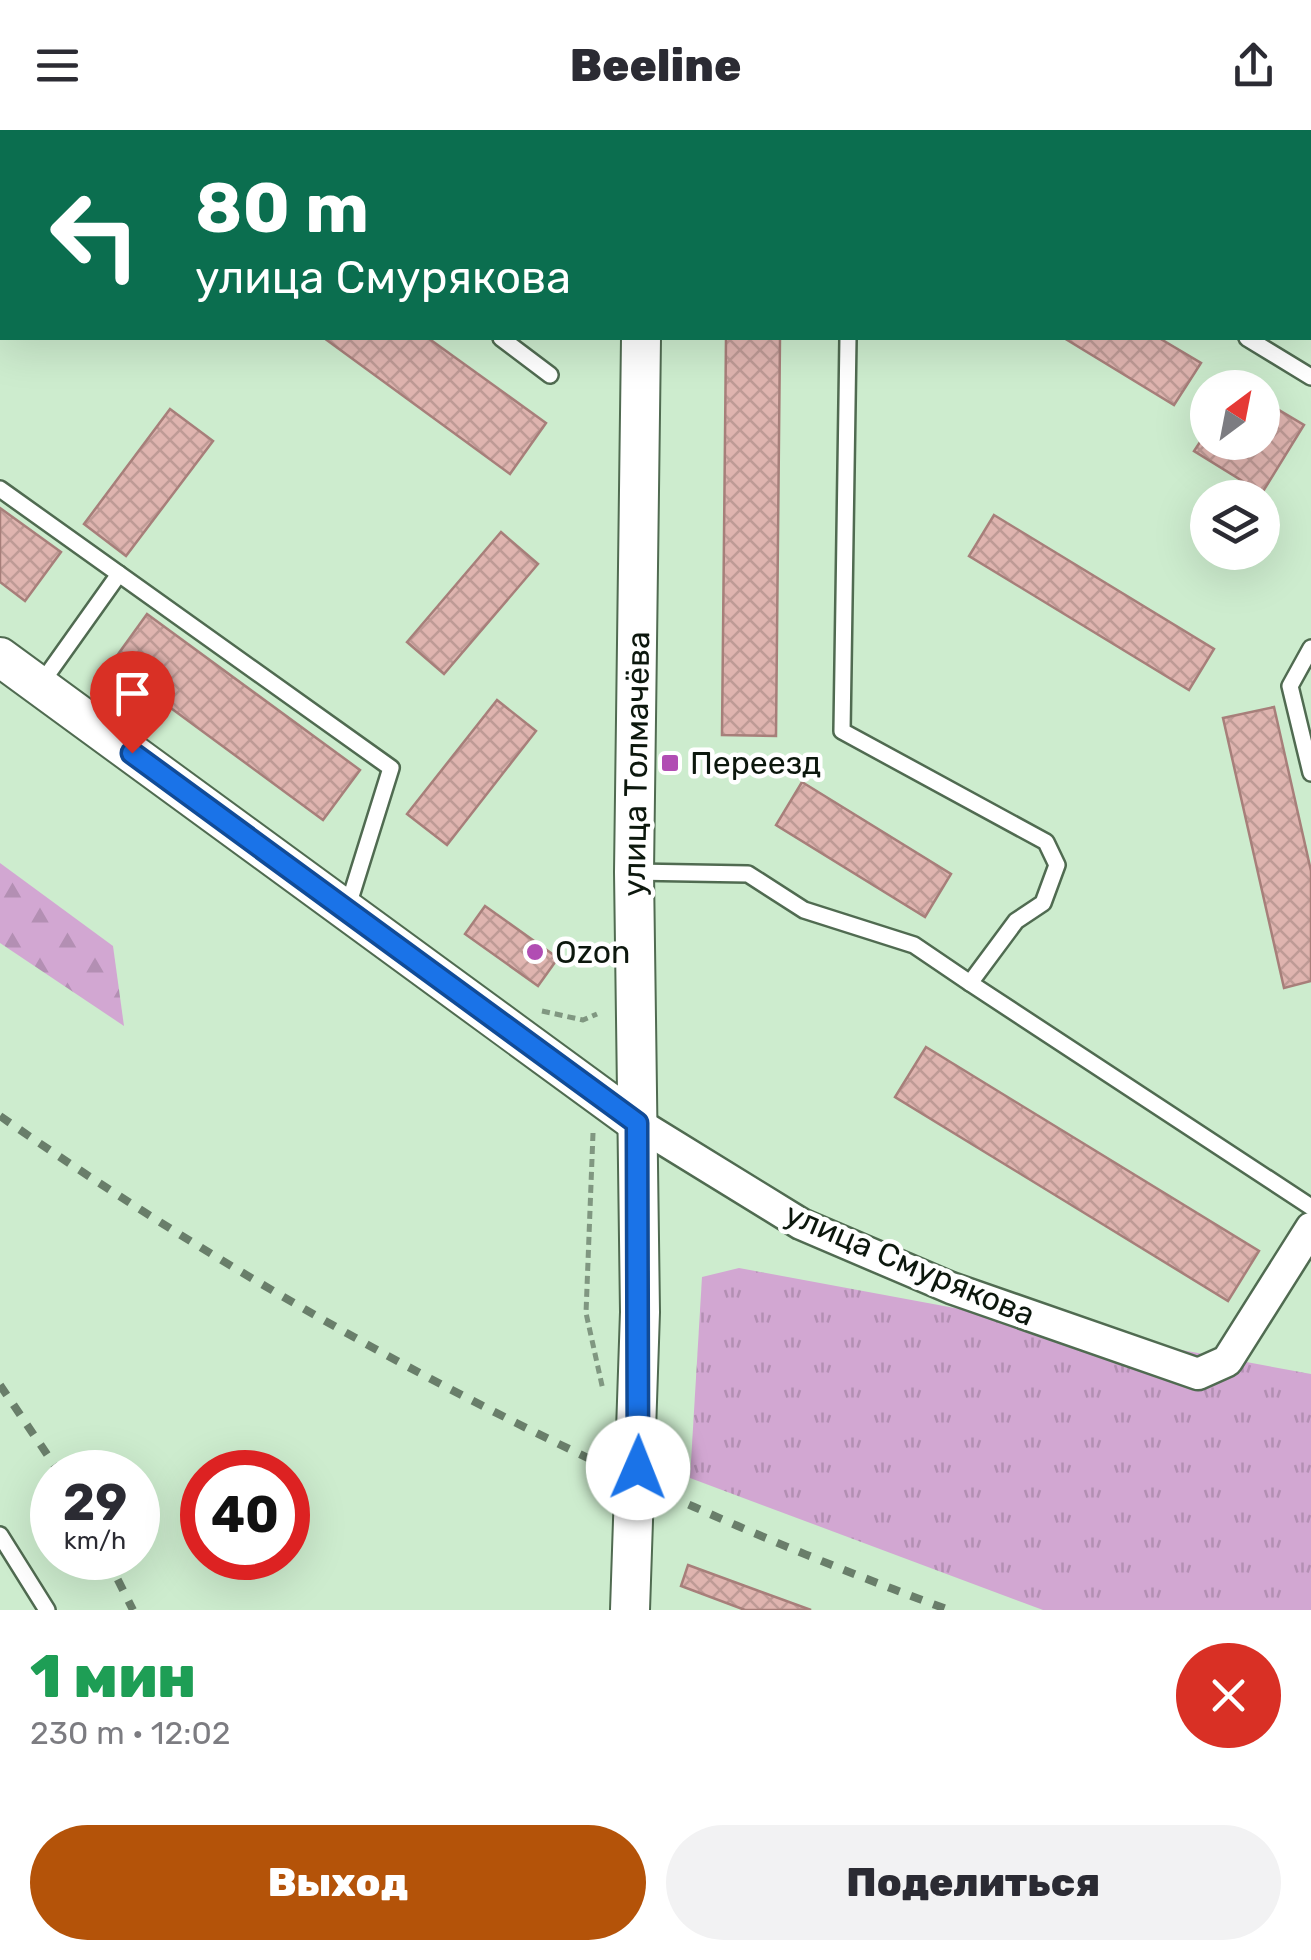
<!DOCTYPE html>
<html lang="ru">
<meta charset="utf-8">
<style>
body{margin:0;font-family:Rubik,sans-serif;background:#f2f2f3;color:#2b2b33;height:100vh;display:flex;flex-direction:column;font-size:38px;white-space:nowrap}
*{box-sizing:border-box;margin:0}
p{font-size:32px;color:#7c7c81}
.icon{flex:none;width:55px;height:55px;fill:none;stroke:currentColor;stroke-width:2;stroke-linecap:round;stroke-linejoin:round}
.map{position:relative;height:1480px;overflow:hidden}
.details{display:flex;flex-direction:column;background:#fff;flex:1}
.details>*{flex:none}
.guide{position:absolute;left:0px;top:0px;width:1312px;height:210px;box-shadow:0 10px 40px #0002;background:#0b6e4f;color:#fff;overflow:hidden}
.needle{width:65px;rotate:32deg}
.buttons{position:absolute;left:1190px;top:240px;display:grid;gap:20px}
.buttons a{display:grid;place-items:center;width:90px;height:90px;border-radius:50%;background:#fff;box-shadow:0 10px 40px #0002;font-size:50px}
.speed{position:absolute;left:30px;top:1320px;display:flex;gap:20px;font-size:50px;font-weight:700;text-align:center}
.speed>*{display:grid;place-content:center;width:130px;height:130px;border-radius:50%;background:#fff;box-shadow:0 10px 40px #0002;line-height:1}
.speed small{font-size:25px;font-weight:400}
.speed .limit{border:15px solid #d22;background:#fff;color:#111}
.pin{position:absolute;display:grid;place-items:center;width:85px;height:85px;color:#fff;margin:-102px -42px;border-radius:50% 50% 50% 0;rotate:-45deg;box-shadow:0 0 10px #0007}
.pin .icon{rotate:45deg}
.me{position:absolute;width:110px;margin:-55px;rotate:1deg;stroke-linejoin:round;filter:drop-shadow(0 0 8px #0008)}
.turn{display:flex;align-items:center;gap:35px;height:210px;padding:0 30px;font-size:45px}
.turn .icon{width:130px;height:130px;stroke-width:2.5}
.turn b{display:block;font-size:70px;line-height:85px}
.round{display:grid;place-items:center;flex:none;width:105px;height:105px;border-radius:52px;background:#f2f2f3}
.headline{display:flex;align-items:center;justify-content:space-between;height:170px;padding:0 30px}
h1{font-size:60px;font-weight:800;line-height:75px;color:#1e9e55}
.primary-button{display:flex;gap:20px;margin-top:auto;padding:20px 30px}
.primary-button a{flex:1;height:115px;border-radius:60px;background:#b45309;color:#fff;font-size:40px;font-weight:800;line-height:115px;text-align:center}
.primary-button a+a{background:#f2f2f3;color:#2b2b33}
header{display:flex;justify-content:space-between;align-items:center;height:130px;padding:0 30px;background:#fff;font-size:45px;font-weight:800}
.map>svg:first-child{display:block}
</style>
<header><svg class="icon" aria-label="menu" viewBox="0 0 24 24"><path d="M4 6h16M4 12h16M4 18h16"/></svg>Beeline<svg class="icon" aria-label="share" viewBox="0 0 24 24"><path d="M12 15V3M7 8l5-5 5 5M5 13v7h14v-7"/></svg></header>
<div class="map">
<svg width="1311" height="1480" viewBox="0 0 1311 1480">
<defs>
<pattern id="grass-tufts" width="24" height="20" patternUnits="userSpaceOnUse" patternTransform="scale(2.5)"><rect width="24" height="20" fill="#d2a7d2"/><path d="M3 7l-1-3M5 7V3M7 7l1-3M15 17l-1-3M17 17v-4M19 17l1-3" fill="none" stroke="#b38fb3"/></pattern>
<pattern id="forest-firs" width="22" height="20" patternUnits="userSpaceOnUse" patternTransform="scale(2.5)"><rect width="22" height="20" fill="#d2a7d2"/><path d="M5 1l3.5 6h-7zM16 11l3.5 6h-7z" fill="#b38fb3"/></pattern>
<pattern id="building-cross-hatch" width="8" height="8" patternUnits="userSpaceOnUse" patternTransform="scale(2.5)"><rect width="8" height="8" fill="#dfb4af"/><path d="M0 0l8 8M0 8l8-8" fill="none" stroke="#be9a95"/></pattern>
</defs>
<rect width="100%" height="100%" fill="#cdecce"/>
<g fill="url(#grass-tufts)">
<path d="M 1096,0 L 1311,0 L 1311,127 L 1310,2 Z"/>
<path d="M 739,1138 L 1311,1244 L 1311,1480 L 1043,1480 L 690,1348 L 702,1147 Z"/>
</g>
<path fill="url(#forest-firs)" d="M 0,733 L 113,816 L 124,896 L 0,813 Z"/>
<g fill="url(#building-cross-hatch)" stroke="#a77f7a" stroke-width="2.5">
<path d="M 58,0 L 159,0 L 162,2 L 61,2 Z"/>
<path d="M 324,208 L 428,208 L 546,293 L 510,344 Z"/>
<path d="M 726,208 L 780,208 L 776,606 L 722,605 Z"/>
<path d="M 1064,208 L 1159,208 L 1201,233 L 1174,275 Z"/>
<path d="M 1262,270 L 1304,295 L 1262,363 L 1194,321 L 1208,300 L 1208,312 L 1262,312 Z"/>
<path d="M 170,279 L 213,311 L 126,426 L 84,394 Z"/>
<path d="M 0,378 L 61,422 L 25,471 L 0,452 Z"/>
<path d="M 994,385 L 1214,519 L 1189,560 L 969,426 Z"/>
<path d="M 501,402 L 538,434 L 444,544 L 407,512 Z"/>
<path d="M 147,484 L 360,640 L 323,690 L 111,534 Z"/>
<path d="M 497,570 L 536,601 L 447,715 L 407,684 Z"/>
<path d="M 1274,577 L 1311,741 L 1311,851 L 1284,858 L 1223,588 Z"/>
<path d="M 802,652 L 951,744 L 925,787 L 776,695 Z"/>
<path d="M 485,776 L 558,828 L 538,856 L 465,804 Z"/>
<path d="M 926,917 L 1259,1121 L 1228,1171 L 895,967 Z"/>
<path d="M 688,1435 L 811,1480 L 745,1480 L 681,1456 Z"/>
</g>
<g fill="none" stroke-linecap="round" stroke-linejoin="round">
<g stroke="#506b51" stroke-width="20">
<g id="service">
<path d="M 229,0 L 232,2"/>
<path d="M 912,0 L 916,2"/>
<path d="M 1052,0 L 1056,2"/>
<path d="M 851,2 L 851,0"/>
<path d="M 1310,156 L 1311,156"/>
<path d="M 501,208 L 550,245"/>
<path d="M 1247,208 L 1311,247"/>
<path d="M 0,359 L 391,638 L 347,779"/>
<path d="M 1311,518 L 1290,556 L 1311,643"/>
<path d="M 40,555 L 119,444"/>
<path d="M 634,742 L 748,744 L 804,780 L 914,815 L 970,853 L 1016,791 L 1043,773 L 1057,735 L 1046,712 L 842,601 L 848,208"/>
<path d="M 970,853 L 1311,1077"/>
<path d="M 0,1405 L 47,1480"/>
</g>
</g>
<g stroke="#506b51" stroke-width="35">
<path id="minor" d="M 637,993 L 801,1094 L 951,1158 L 1198,1244 L 1227,1231 L 1311,1098"/>
</g>
<g stroke="#506b51" stroke-width="42">
<g id="tertiary">
<path d="M 639,0 L 639,2"/>
<path d="M 0,527 L 637,993"/>
<path d="M 630,1480 L 640,1182 L 634,742 L 641,208"/>
</g>
</g>
<g stroke="#809781" stroke-width="5" stroke-dasharray="8 5" stroke-linecap="butt">
<path d="M 1191,0 L 1192,2"/>
<path d="M 1310,90 L 1311,88"/>
<path d="M 542,881 L 583,890 L 597,884"/>
<path d="M 593,1003 L 586,1183 L 603,1260"/>
</g>
<use href="#service" stroke="#fff" stroke-width="15"/>
<use href="#minor" stroke="#fff" stroke-width="30"/>
<use href="#tertiary" stroke="#fff" stroke-width="38"/>
<g stroke="#697e6a" stroke-width="8" stroke-dasharray="12 12" stroke-linecap="butt">
<path d="M 0,986 C 293,1190 613,1357 949,1480"/>
<path d="M 0,1255 L 59,1342"/>
<path d="M 107,1428 L 133,1480"/>
</g>
</g>
<g fill="none" stroke-linecap="round" stroke-linejoin="round">
<g stroke="#114b97" stroke-width="25">
<path id="route" d="M 132,623 L 637,993 L 638,1338"/>
</g>
<use href="#route" stroke="#1a73e8" stroke-width="18"/>
</g>
<g fill="#b14db3" stroke="#fff" stroke-width="4">
<rect x="660" y="623" width="20" height="20" rx="5"/>
<circle cx="535" cy="822" r="10"/>
</g>
<g text-anchor="middle" stroke-width="9" stroke-linejoin="round" paint-order="stroke">
<g font-size="32" fill="#0c170d" stroke="#fff" text-anchor="start">
<text x="690" y="644">Переезд</text>
<text x="555" y="833">Ozon</text>
</g>
<g font-size="32" fill="#0c170d" stroke="#fff">
<text transform="translate(636 634) rotate(-89)" y="11">улица Толмачёва</text>
<text transform="translate(910 1134) rotate(23)" y="11">улица Смурякова</text>
</g>
</g>
</svg>
<div class="buttons">
<a><svg class="needle" viewBox="-14 -14 28 28"><path d="M0-13l5 13h-10z" fill="#e53935"/><path d="M0 13l5-13h-10z" fill="#7c7c81"/></svg></a>
<a><svg class="icon" aria-label="layers" viewBox="0 0 24 24"><path d="M12 4l9 5-9 5-9-5zM3 14l9 5 9-5"/></svg></a>
</div>
<div class="speed"><div>29<small>km/h</small></div><div class="limit">40</div></div>
<div class="pin" style="left:132px;top:623px;background:#d93025"><svg class="icon" aria-label="arrive" viewBox="0 0 24 24"><path d="M6 21V4h12l-3 4 3 4H6"/></svg></div>
<svg class="me" style="left:638px;top:1338px" viewBox="-20 -20 40 40"><circle r="19" fill="#fff"/><path d="M0-13L10 11 0 6-10 11z" fill="#1a73e8"/></svg>
<div class="guide">
<div class="turn"><svg class="icon" aria-label="left" viewBox="0 0 24 24"><path d="M17 20v-9H6M10 6l-5 5 5 5"/></svg><div><b>80 m</b>улица Смурякова</div></div>
</div>
</div>
<section class="details">
<div class="headline"><div><h1>1 мин</h1><p>230 m · 12:02</p></div><a class="round" style="background:#d93025;color:#fff"><svg class="icon" aria-label="close" viewBox="0 0 24 24"><path d="M6 6l12 12M18 6L6 18"/></svg></a></div>
<div class="primary-button"><a>Выход</a><a>Поделиться</a></div>
</section>
